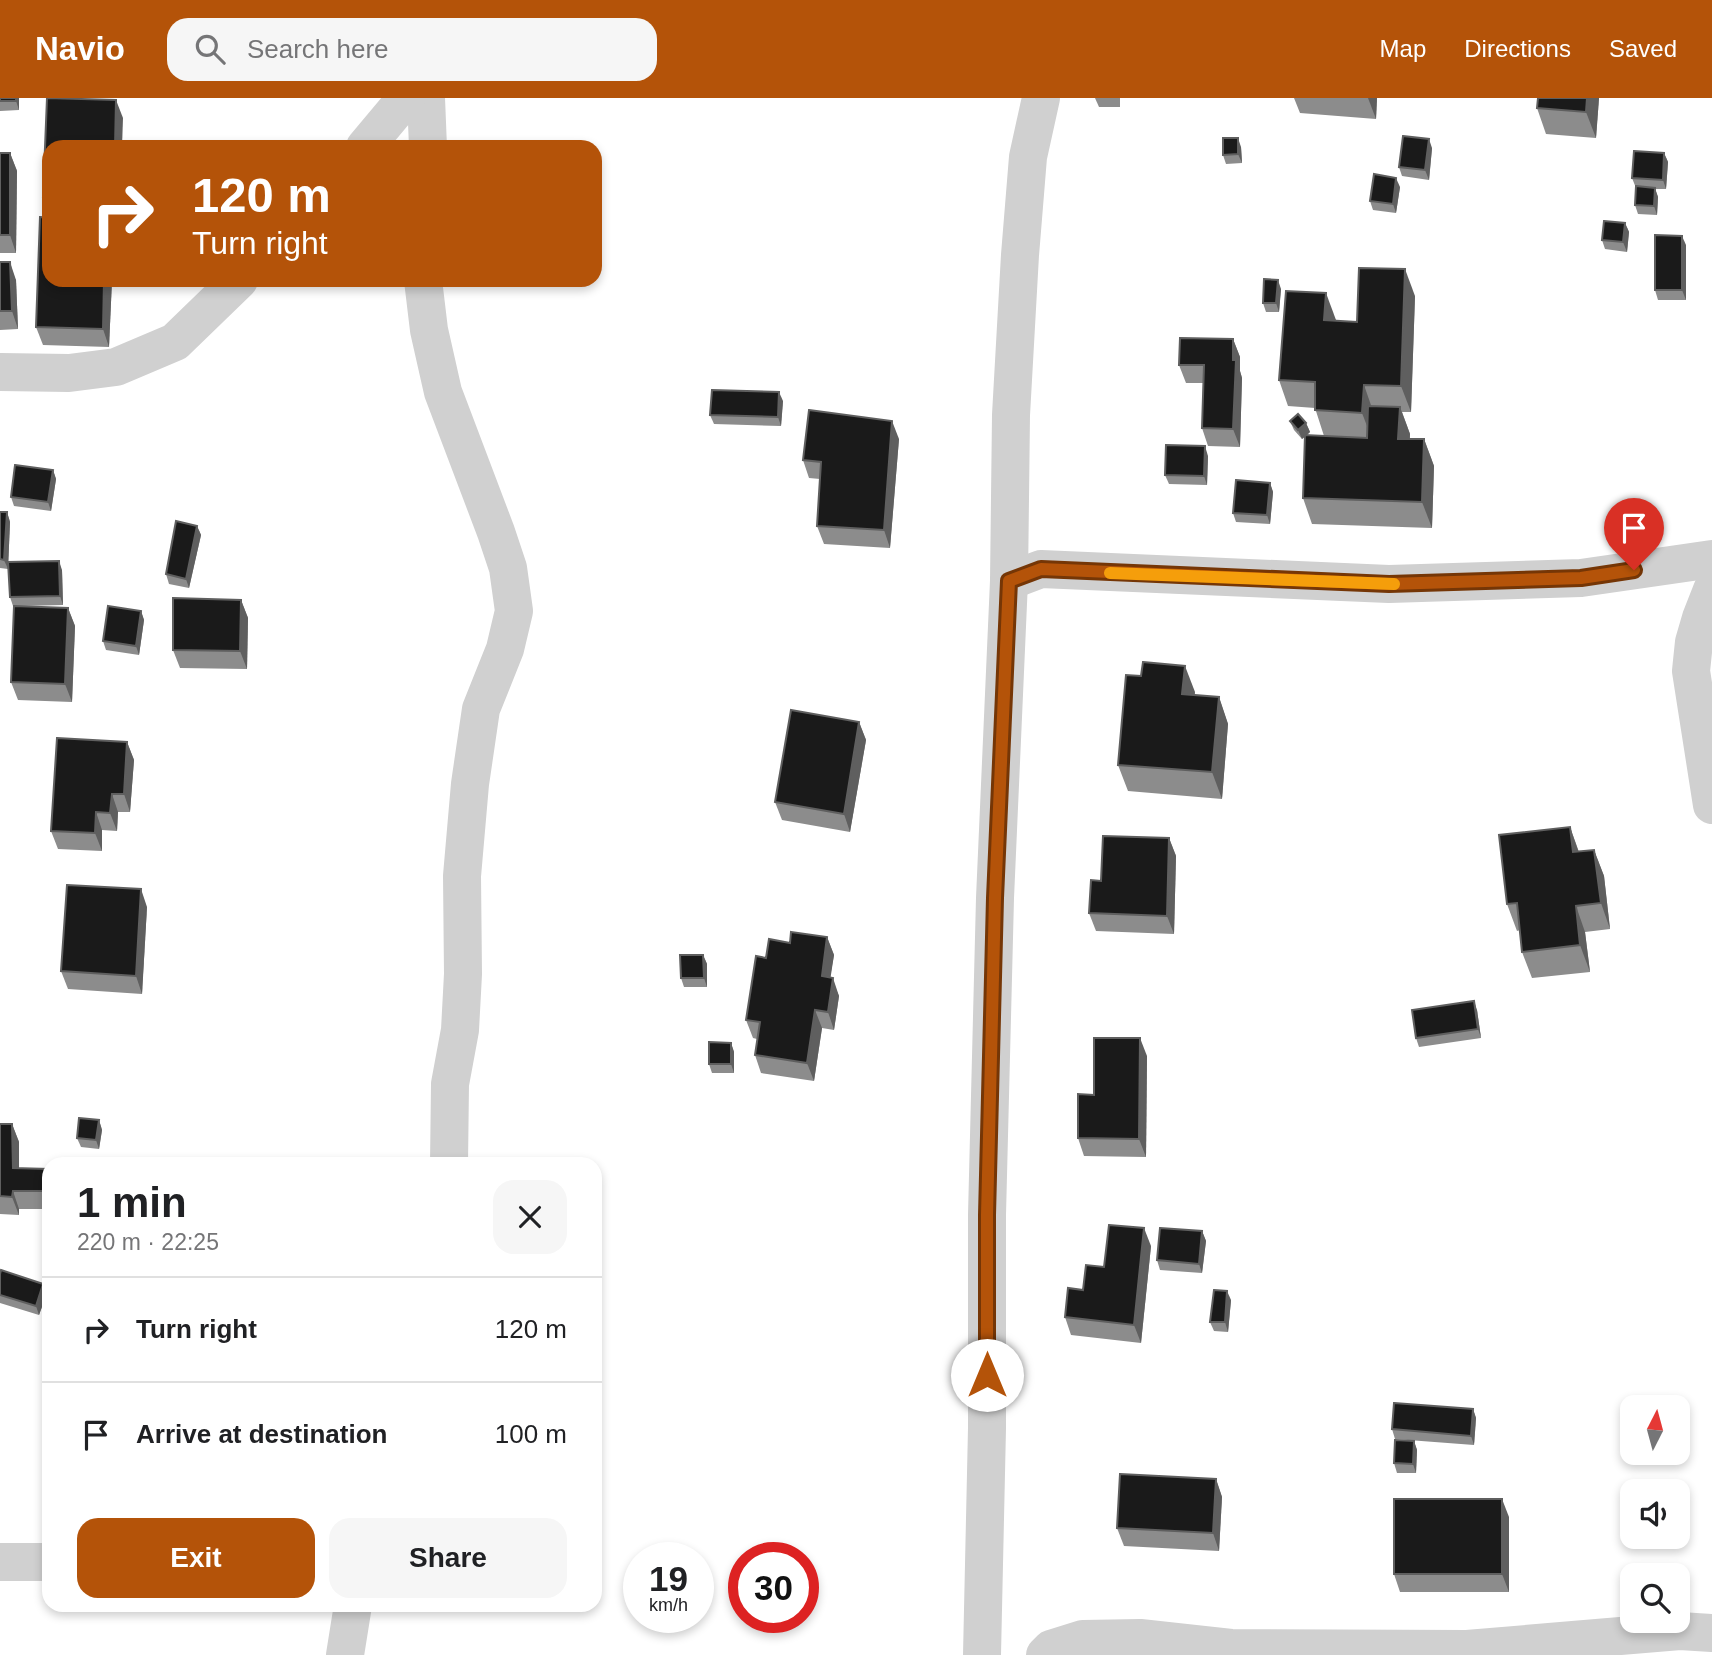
<!DOCTYPE html>
<meta charset="utf-8">
<style>
body{margin:0;font-family:Helvetica,sans-serif;background:#f6f6f6;color:#202124;height:100vh;display:flex;flex-direction:column;font-size:26px;white-space:nowrap}
*{box-sizing:border-box;margin:0}
p{font-size:23px;color:#757577}
.icon{flex:none;width:38px;height:38px;fill:none;stroke:currentColor;stroke-width:2;stroke-linecap:round;stroke-linejoin:round}
.map{position:relative;flex:1;overflow:hidden}
.panel{position:absolute;left:42px;top:1059px;width:560px;height:455px;display:flex;flex-direction:column;background:#fff;border-radius:21px;box-shadow:0 4px 10px #0003}
.panel>*{flex:none}
.banner{position:absolute;left:42px;top:42px;width:560px;height:147px;border-radius:21px;box-shadow:0 4px 10px #0003;background:#b45309;color:#fff;overflow:hidden}
.needle{width:46px;rotate:6deg}
.buttons{position:absolute;left:1620px;top:1297px;display:grid;gap:14px}
.buttons a{display:grid;place-items:center;width:70px;height:70px;border-radius:14px;background:#fff;box-shadow:0 4px 10px #0003;font-size:35px}
.speed{position:absolute;left:623px;top:1444px;display:flex;gap:14px;font-size:35px;font-weight:700;text-align:center}
.speed>*{display:grid;place-content:center;width:91px;height:91px;border-radius:50%;background:#fff;box-shadow:0 4px 10px #0003;line-height:1}
.speed small{font-size:18px;font-weight:400}
.speed .limit{border:10px solid #d22;background:#fff;color:#111}
.pin{position:absolute;display:grid;place-items:center;width:60px;height:60px;color:#fff;margin:-72px -30px;border-radius:50% 50% 50% 0;rotate:-45deg;box-shadow:0 0 7px #0007}
.pin .icon{rotate:45deg}
.me{position:absolute;width:77px;margin:-38px;rotate:0deg;stroke-linejoin:round;filter:drop-shadow(0 0 5px #0008)}
.turn{display:flex;align-items:center;gap:24px;height:147px;padding:0 35px;font-size:32px}
.turn .icon{width:91px;height:91px;stroke-width:2.5}
.turn b{display:block;font-size:49px;line-height:60px}
.round{display:grid;place-items:center;flex:none;width:74px;height:74px;border-radius:21px;background:#f6f6f6}
.headline{display:flex;align-items:center;justify-content:space-between;height:119px;padding:0 35px}
h1{font-size:42px;font-weight:600;line-height:52px}
.primary-button{display:flex;gap:14px;margin-top:auto;padding:14px 35px}
.primary-button a{flex:1;height:80px;border-radius:21px;background:#b45309;color:#fff;font-size:28px;font-weight:600;line-height:80px;text-align:center}
.primary-button a+a{background:#f6f6f6;color:#202124}
ul{padding:0;list-style:none}
li{display:flex;align-items:center;gap:21px;height:105px;padding:0 35px;border-top:2px solid #e0e0e0}
li div{flex:1}
li b{display:block;font-size:26px}
li em{font-style:normal}
header{display:flex;align-items:center;gap:42px;box-sizing:border-box;height:98px;padding:0 35px;background:#b45309;color:#fff}
header strong{font-size:33px}
nav{display:flex;gap:38px;margin-inline-start:auto;font-size:24px}
.search{width:490px;height:63px;background:#f6f6f6;display:flex;align-items:center;gap:18px;box-sizing:border-box;padding:0 24px;border-radius:21px;color:#757577;font-size:26px}
.map>svg:first-child{display:block}
</style>
<header>
<strong>Navio</strong>
<div class="search"><svg class="icon" aria-label="search" viewBox="0 0 24 24"><circle cx="10" cy="10" r="6"/><path d="M15 15l6 6"/></svg>Search here</div>
<nav><a>Map</a><a>Directions</a><a>Saved</a></nav>
</header>
<div class="map">
<svg width="1712" height="1557" viewBox="0 0 1712 1557">
<rect width="100%" height="100%" fill="#fff"/>
<g fill="none" stroke-linecap="round" stroke-linejoin="round">
<g stroke="#d0d0d0" stroke-width="38">
<path d="M 426,0 L 428,49"/>
<path d="M 365,49 L 406,0"/>
<path d="M 423,182 L 429,232 L 443,294 L 496,434 L 508,470 L 514,513 L 505,551 L 481,611 L 470,686 L 462,778 L 463,876 L 460,932 L 450,986 L 449,1066"/>
<path d="M 0,274 L 69,275 L 116,269 L 175,244 L 239,182"/>
<path d="M 1009,483 L 1041,471 L 1389,486 L 1581,480 L 1712,461"/>
<path d="M 1712,492 L 1701,520 L 1694,544 L 1691,573 L 1712,707"/>
<path d="M 0,1464 L 49,1464"/>
<path d="M 345,1557 L 353,1507"/>
<path d="M 982,1557 L 987,1330 L 987,1117 L 995,800 L 1009,483 L 1011,317 L 1020,157 L 1028,59 L 1041,0"/>
<path d="M 1045,1557 L 1051,1551 L 1083,1541 L 1140,1540 L 1231,1550 L 1467,1551 L 1680,1533 L 1712,1535"/>
</g>
</g>
<g fill="#8c8c8c">
<path d="M 0,0 L 19,0 L 19,12 L 0,13 Z"/>
<path d="M 1095,0 L 1120,0 L 1120,9 L 1099,9 Z"/>
<path d="M 1294,0 L 1377,0 L 1376,21 L 1300,15 Z"/>
<path d="M 1599,0 L 1596,40 L 1546,36 L 1537,10 Z"/>
<path d="M 1241,49 L 1242,65 L 1226,66 L 1223,57 Z"/>
<path d="M 1432,50 L 1429,82 L 1402,78 L 1399,69 Z"/>
<path d="M 0,55 L 10,55 L 17,73 L 16,155 L 0,155 Z"/>
<path d="M 1664,55 L 1668,64 L 1666,91 L 1655,91 L 1658,99 L 1657,117 L 1638,116 L 1635,107 L 1636,90 L 1632,80 Z"/>
<path d="M 1400,89 L 1396,115 L 1373,112 L 1370,103 Z"/>
<path d="M 43,99 L 49,99 L 49,114 Z"/>
<path d="M 1625,125 L 1629,134 L 1627,154 L 1605,151 L 1602,142 Z"/>
<path d="M 1686,147 L 1686,202 L 1658,202 L 1655,192 Z"/>
<path d="M 0,164 L 16,182 L 18,231 L 0,232 Z"/>
<path d="M 49,182 L 112,182 L 109,249 L 43,247 L 36,229 Z"/>
<path d="M 1281,191 L 1279,214 L 1266,214 L 1263,205 Z"/>
<path d="M 1415,198 L 1411,314 L 1402,314 L 1410,336 L 1410,341 L 1424,341 L 1434,368 L 1432,430 L 1312,426 L 1303,400 L 1305,339 L 1302,341 L 1294,332 L 1290,323 L 1306,325 L 1310,334 L 1307,337 L 1324,338 L 1315,310 L 1288,308 L 1279,282 L 1336,222 L 1336,223 L 1357,224 Z"/>
<path d="M 1233,241 L 1240,259 L 1240,273 L 1242,280 L 1240,349 L 1208,348 L 1202,330 L 1203,285 L 1186,285 L 1179,267 Z"/>
<path d="M 783,303 L 781,328 L 714,326 L 710,317 Z"/>
<path d="M 899,341 L 890,450 L 824,446 L 817,428 L 820,381 L 809,380 L 803,362 Z"/>
<path d="M 1208,358 L 1207,387 L 1169,386 L 1165,377 Z"/>
<path d="M 53,372 L 56,381 L 51,413 L 14,408 L 11,399 Z"/>
<path d="M 1270,385 L 1273,394 L 1270,426 L 1236,424 L 1233,415 Z"/>
<path d="M 0,414 L 7,414 L 10,424 L 8,471 L 0,470 Z"/>
<path d="M 197,428 L 201,437 L 189,490 L 169,486 L 166,476 Z"/>
<path d="M 62,472 L 63,507 L 22,508 L 68,510 L 75,528 L 72,604 L 18,602 L 11,584 L 14,508 L 13,508 L 10,499 Z"/>
<path d="M 241,502 L 248,520 L 247,571 L 180,570 L 173,552 Z"/>
<path d="M 141,513 L 144,522 L 139,557 L 106,552 L 103,543 Z"/>
<path d="M 1195,594 L 1194,597 L 1219,599 L 1228,626 L 1222,701 L 1128,693 L 1118,667 Z"/>
<path d="M 859,624 L 866,642 L 850,734 L 782,722 L 775,704 Z"/>
<path d="M 127,644 L 134,662 L 130,714 L 118,714 L 117,733 L 102,732 L 102,753 L 58,751 L 51,733 Z"/>
<path d="M 1570,729 L 1579,754 L 1594,752 L 1604,778 L 1610,831 L 1585,834 L 1590,874 L 1532,880 L 1522,854 L 1520,832 L 1517,833 L 1507,806 Z"/>
<path d="M 1169,740 L 1176,758 L 1174,836 L 1096,833 L 1089,815 L 1101,783 Z"/>
<path d="M 147,809 L 142,896 L 68,891 L 61,873 Z"/>
<path d="M 827,839 L 834,857 L 830,879 L 839,898 L 834,932 L 822,930 L 814,983 L 761,975 L 755,957 L 757,941 L 753,940 L 746,922 L 766,860 L 790,845 Z"/>
<path d="M 703,857 L 707,866 L 707,889 L 684,889 L 681,880 Z"/>
<path d="M 1477,912 L 1481,940 L 1419,949 L 1416,940 Z"/>
<path d="M 731,945 L 734,954 L 734,975 L 712,975 L 709,966 Z"/>
<path d="M 1147,958 L 1146,1059 L 1084,1058 L 1078,1040 L 1094,997 Z"/>
<path d="M 99,1022 L 102,1032 L 99,1051 L 81,1049 L 77,1040 Z"/>
<path d="M 0,1026 L 12,1026 L 19,1044 L 19,1071 L 49,1071 L 49,1111 L 19,1111 L 19,1117 L 0,1116 Z"/>
<path d="M 1202,1133 L 1206,1143 L 1202,1175 L 1160,1172 L 1157,1162 Z"/>
<path d="M 1151,1148 L 1141,1245 L 1071,1237 L 1065,1219 L 1083,1192 L 1104,1169 Z"/>
<path d="M 0,1176 L 43,1186 L 47,1195 L 39,1217 L 0,1205 Z"/>
<path d="M 1231,1202 L 1228,1234 L 1214,1233 L 1210,1224 Z"/>
<path d="M 1473,1311 L 1476,1320 L 1474,1347 L 1395,1341 L 1392,1331 Z"/>
<path d="M 1414,1343 L 1417,1352 L 1416,1375 L 1397,1375 L 1394,1365 Z"/>
<path d="M 1216,1381 L 1222,1399 L 1219,1453 L 1124,1448 L 1117,1430 Z"/>
<path d="M 1509,1419 L 1509,1494 L 1400,1494 L 1394,1476 Z"/>
</g>
<g fill="#5f5f5f">
<path d="M 16,0 L 19,0 L 19,12 L 16,3 Z"/>
<path d="M 1368,0 L 1377,0 L 1376,21 Z"/>
<path d="M 1587,0 L 1599,0 L 1596,40 L 1586,14 Z"/>
<path d="M 116,2 L 123,20 L 122,49 L 115,49 Z"/>
<path d="M 1238,40 L 1241,49 L 1242,65 L 1238,56 Z"/>
<path d="M 1429,41 L 1432,50 L 1429,82 L 1425,72 Z"/>
<path d="M 10,55 L 17,73 L 16,155 L 10,137 Z"/>
<path d="M 1664,55 L 1668,64 L 1666,91 L 1663,82 Z"/>
<path d="M 1396,80 L 1400,89 L 1396,115 L 1393,106 Z"/>
<path d="M 1655,90 L 1658,99 L 1657,117 L 1654,108 Z"/>
<path d="M 1625,125 L 1629,134 L 1627,154 L 1623,144 Z"/>
<path d="M 1682,138 L 1686,147 L 1686,202 L 1682,192 Z"/>
<path d="M 10,164 L 16,182 L 18,231 L 12,213 Z"/>
<path d="M 1405,171 L 1415,198 L 1411,314 L 1401,288 Z"/>
<path d="M 104,182 L 112,182 L 109,249 L 103,231 Z"/>
<path d="M 1278,182 L 1281,191 L 1279,214 L 1276,205 Z"/>
<path d="M 1326,195 L 1336,222 L 1334,248 L 1324,222 Z"/>
<path d="M 1233,241 L 1240,259 L 1240,273 L 1242,280 L 1240,349 L 1233,331 Z"/>
<path d="M 1364,287 L 1373,313 L 1372,341 L 1362,315 Z"/>
<path d="M 779,294 L 783,303 L 781,328 L 778,319 Z"/>
<path d="M 1400,309 L 1410,336 L 1408,367 L 1398,341 Z"/>
<path d="M 892,323 L 899,341 L 890,450 L 884,432 Z"/>
<path d="M 1306,325 L 1310,334 L 1302,341 L 1298,332 Z"/>
<path d="M 1424,341 L 1434,368 L 1432,430 L 1422,404 Z"/>
<path d="M 1205,348 L 1208,358 L 1207,387 L 1204,378 Z"/>
<path d="M 53,372 L 56,381 L 51,413 L 48,404 Z"/>
<path d="M 1270,385 L 1273,394 L 1270,426 L 1267,417 Z"/>
<path d="M 7,414 L 10,424 L 8,471 L 4,462 Z"/>
<path d="M 197,428 L 201,437 L 189,490 L 186,481 Z"/>
<path d="M 59,463 L 62,472 L 63,507 L 60,498 Z"/>
<path d="M 241,502 L 248,520 L 247,571 L 240,553 Z"/>
<path d="M 68,510 L 75,528 L 72,604 L 65,586 Z"/>
<path d="M 141,513 L 144,522 L 139,557 L 136,548 Z"/>
<path d="M 1185,568 L 1195,594 L 1192,623 L 1182,596 Z"/>
<path d="M 1219,599 L 1228,626 L 1222,701 L 1212,674 Z"/>
<path d="M 859,624 L 866,642 L 850,734 L 844,716 Z"/>
<path d="M 127,644 L 134,662 L 130,714 L 124,696 Z"/>
<path d="M 112,696 L 118,714 L 117,733 L 110,715 Z"/>
<path d="M 96,714 L 102,732 L 102,753 L 95,735 Z"/>
<path d="M 1570,729 L 1579,755 L 1573,754 Z"/>
<path d="M 1169,740 L 1176,758 L 1174,836 L 1167,818 Z"/>
<path d="M 1594,752 L 1604,778 L 1610,831 L 1601,805 Z"/>
<path d="M 141,791 L 147,809 L 142,896 L 136,878 Z"/>
<path d="M 1576,808 L 1585,834 L 1590,874 L 1580,847 Z"/>
<path d="M 827,839 L 834,857 L 828,896 L 822,878 Z"/>
<path d="M 703,857 L 707,866 L 707,889 L 704,880 Z"/>
<path d="M 833,880 L 839,898 L 834,932 L 828,914 Z"/>
<path d="M 1474,903 L 1477,912 L 1481,940 L 1478,931 Z"/>
<path d="M 815,912 L 822,930 L 814,983 L 807,965 Z"/>
<path d="M 1140,940 L 1147,958 L 1146,1059 L 1139,1041 Z"/>
<path d="M 731,945 L 734,954 L 734,975 L 731,966 Z"/>
<path d="M 99,1022 L 102,1032 L 99,1051 L 96,1042 Z"/>
<path d="M 12,1026 L 19,1044 L 19,1089 L 13,1070 Z"/>
<path d="M 13,1093 L 19,1111 L 19,1117 L 12,1099 Z"/>
<path d="M 1144,1130 L 1151,1148 L 1141,1245 L 1134,1227 Z"/>
<path d="M 1202,1133 L 1206,1143 L 1202,1175 L 1199,1166 Z"/>
<path d="M 43,1186 L 47,1195 L 39,1217 L 36,1208 Z"/>
<path d="M 1227,1193 L 1231,1202 L 1228,1234 L 1225,1224 Z"/>
<path d="M 1473,1311 L 1476,1320 L 1474,1347 L 1471,1338 Z"/>
<path d="M 1414,1343 L 1417,1352 L 1416,1375 L 1413,1366 Z"/>
<path d="M 1216,1381 L 1222,1399 L 1219,1453 L 1213,1435 Z"/>
<path d="M 1502,1401 L 1509,1419 L 1509,1494 L 1502,1476 Z"/>
</g>
<g fill="#1a1a1a" stroke="#5f5f5f" stroke-width="2">
<rect x="0" y="0" width="16" height="3"/>
<path d="M 47,0 L 116,2 L 115,49 L 49,49 L 49,99 L 43,99 Z"/>
<path d="M 1538,0 L 1587,0 L 1586,14 L 1537,10 Z"/>
<path d="M 1403,38 L 1429,41 L 1425,72 L 1399,69 Z"/>
<path d="M 1223,40 L 1238,40 L 1238,56 L 1223,57 Z"/>
<path d="M 1634,53 L 1664,55 L 1663,82 L 1632,80 Z"/>
<rect x="0" y="55" width="10" height="82"/>
<path d="M 1374,76 L 1396,80 L 1393,106 L 1370,103 Z"/>
<path d="M 1636,88 L 1655,90 L 1654,108 L 1635,107 Z"/>
<path d="M 40,119 L 49,120 L 49,182 L 104,182 L 103,231 L 36,229 Z"/>
<path d="M 1604,123 L 1625,125 L 1623,144 L 1602,142 Z"/>
<path d="M 1655,137 L 1682,138 L 1682,192 L 1655,192 Z"/>
<path d="M 0,164 L 10,164 L 12,213 L 0,213 Z"/>
<path d="M 1359,170 L 1405,171 L 1401,288 L 1364,287 L 1362,315 L 1315,312 L 1315,284 L 1279,282 L 1286,193 L 1326,195 L 1324,222 L 1357,224 Z"/>
<path d="M 1264,181 L 1278,182 L 1276,205 L 1263,205 Z"/>
<path d="M 1180,240 L 1233,241 L 1233,262 L 1236,262 L 1233,331 L 1202,330 L 1204,267 L 1179,267 Z"/>
<path d="M 712,292 L 779,294 L 778,319 L 710,317 Z"/>
<path d="M 1368,308 L 1400,309 L 1398,341 L 1424,341 L 1422,404 L 1303,400 L 1305,337 L 1367,340 Z"/>
<path d="M 809,312 L 892,323 L 884,432 L 817,428 L 821,364 L 803,362 Z"/>
<path d="M 1298,316 L 1306,325 L 1298,332 L 1290,323 Z"/>
<path d="M 1166,347 L 1205,348 L 1204,378 L 1165,377 Z"/>
<path d="M 15,367 L 53,372 L 48,404 L 11,399 Z"/>
<path d="M 1236,382 L 1270,385 L 1267,417 L 1233,415 Z"/>
<path d="M 0,414 L 7,414 L 4,462 L 0,461 Z"/>
<path d="M 176,423 L 197,428 L 186,481 L 166,476 Z"/>
<path d="M 59,463 L 60,498 L 10,499 L 8,464 Z"/>
<path d="M 173,500 L 241,502 L 240,553 L 173,552 Z"/>
<path d="M 14,508 L 68,510 L 65,586 L 11,584 Z"/>
<path d="M 108,508 L 141,513 L 136,548 L 103,543 Z"/>
<path d="M 1143,564 L 1185,568 L 1182,596 L 1219,599 L 1212,674 L 1118,667 L 1126,577 L 1141,578 Z"/>
<path d="M 791,612 L 859,624 L 844,716 L 775,704 Z"/>
<path d="M 57,640 L 127,644 L 124,696 L 112,696 L 110,715 L 96,714 L 95,735 L 51,733 Z"/>
<path d="M 1570,729 L 1573,754 L 1594,752 L 1601,805 L 1576,808 L 1580,847 L 1522,854 L 1517,805 L 1507,806 L 1499,737 Z"/>
<path d="M 1103,738 L 1169,740 L 1167,818 L 1089,815 L 1091,782 L 1101,783 Z"/>
<path d="M 67,787 L 141,791 L 136,878 L 61,873 Z"/>
<path d="M 791,834 L 827,839 L 822,878 L 833,880 L 828,914 L 815,912 L 807,965 L 755,957 L 760,924 L 746,922 L 756,858 L 766,860 L 769,841 L 790,845 Z"/>
<path d="M 680,857 L 703,857 L 704,880 L 681,880 Z"/>
<path d="M 1474,903 L 1478,931 L 1416,940 L 1412,912 Z"/>
<path d="M 1094,940 L 1140,940 L 1139,1041 L 1078,1040 L 1078,996 L 1094,997 Z"/>
<path d="M 709,944 L 731,945 L 731,966 L 709,966 Z"/>
<path d="M 79,1020 L 99,1022 L 96,1042 L 77,1040 Z"/>
<path d="M 0,1026 L 12,1026 L 13,1070 L 49,1071 L 49,1093 L 13,1093 L 12,1099 L 0,1098 Z"/>
<path d="M 1109,1127 L 1144,1130 L 1134,1227 L 1065,1219 L 1068,1190 L 1083,1192 L 1086,1167 L 1104,1169 Z"/>
<path d="M 1160,1130 L 1202,1133 L 1199,1166 L 1157,1162 Z"/>
<path d="M 1,1172 L 43,1186 L 36,1208 L 0,1197 L 0,1176 Z"/>
<path d="M 1214,1192 L 1227,1193 L 1225,1224 L 1210,1224 Z"/>
<path d="M 1394,1305 L 1473,1311 L 1471,1338 L 1392,1331 Z"/>
<path d="M 1395,1342 L 1414,1343 L 1413,1366 L 1394,1365 Z"/>
<path d="M 1120,1376 L 1216,1381 L 1213,1435 L 1117,1430 Z"/>
<rect x="1394" y="1401" width="108" height="75"/>
</g>
<g fill="none" stroke-linecap="round" stroke-linejoin="round">
<g stroke="#753606" stroke-width="18">
<path id="route" d="M 987,1277 L 987,1117 L 995,800 L 1009,483 L 1041,471 L 1389,486 L 1581,480 L 1634,472"/>
</g>
<use href="#route" stroke="#b45309" stroke-width="12"/>
<path stroke="#f59e0b" stroke-width="12" d="M 1110,475 L 1394,486"/>
</g>
</svg>
<div class="buttons">
<a><svg class="needle" viewBox="-14 -14 28 28"><path d="M0-13l5 13h-10z" fill="#e53935"/><path d="M0 13l5-13h-10z" fill="#757577"/></svg></a>
<a><svg class="icon" aria-label="sound" viewBox="0 0 24 24"><path d="M4 9h4l5-4v14l-5-4H4zM17 9q2 3 0 6"/></svg></a>
<a><svg class="icon" aria-label="search" viewBox="0 0 24 24"><circle cx="10" cy="10" r="6"/><path d="M15 15l6 6"/></svg></a>
</div>
<div class="speed"><div>19<small>km/h</small></div><div class="limit">30</div></div>
<div class="pin" style="left:1634px;top:472px;background:#d93025"><svg class="icon" aria-label="arrive" viewBox="0 0 24 24"><path d="M6 21V4h12l-3 4 3 4H6"/></svg></div>
<svg class="me" style="left:987px;top:1277px" viewBox="-20 -20 40 40"><circle r="19" fill="#fff"/><path d="M0-13L10 11 0 6-10 11z" fill="#b45309"/></svg>
<div class="banner">
<div class="turn"><svg class="icon" aria-label="right" viewBox="0 0 24 24"><path d="M7 20v-9h11M14 6l5 5-5 5"/></svg><div><b>120 m</b>Turn right</div></div>
</div>
<section class="panel">
<div class="headline"><div><h1>1 min</h1><p>220 m · 22:25</p></div><a class="round"><svg class="icon" aria-label="close" viewBox="0 0 24 24"><path d="M6 6l12 12M18 6L6 18"/></svg></a></div>
<ul>
<li><svg class="icon" aria-label="right" viewBox="0 0 24 24"><path d="M7 20v-9h11M14 6l5 5-5 5"/></svg><div><b>Turn right</b></div><em>120 m</em></li>
<li><svg class="icon" aria-label="arrive" viewBox="0 0 24 24"><path d="M6 21V4h12l-3 4 3 4H6"/></svg><div><b>Arrive at destination</b></div><em>100 m</em></li>
</ul>
<div class="primary-button"><a>Exit</a><a>Share</a></div>
</section>
</div>
